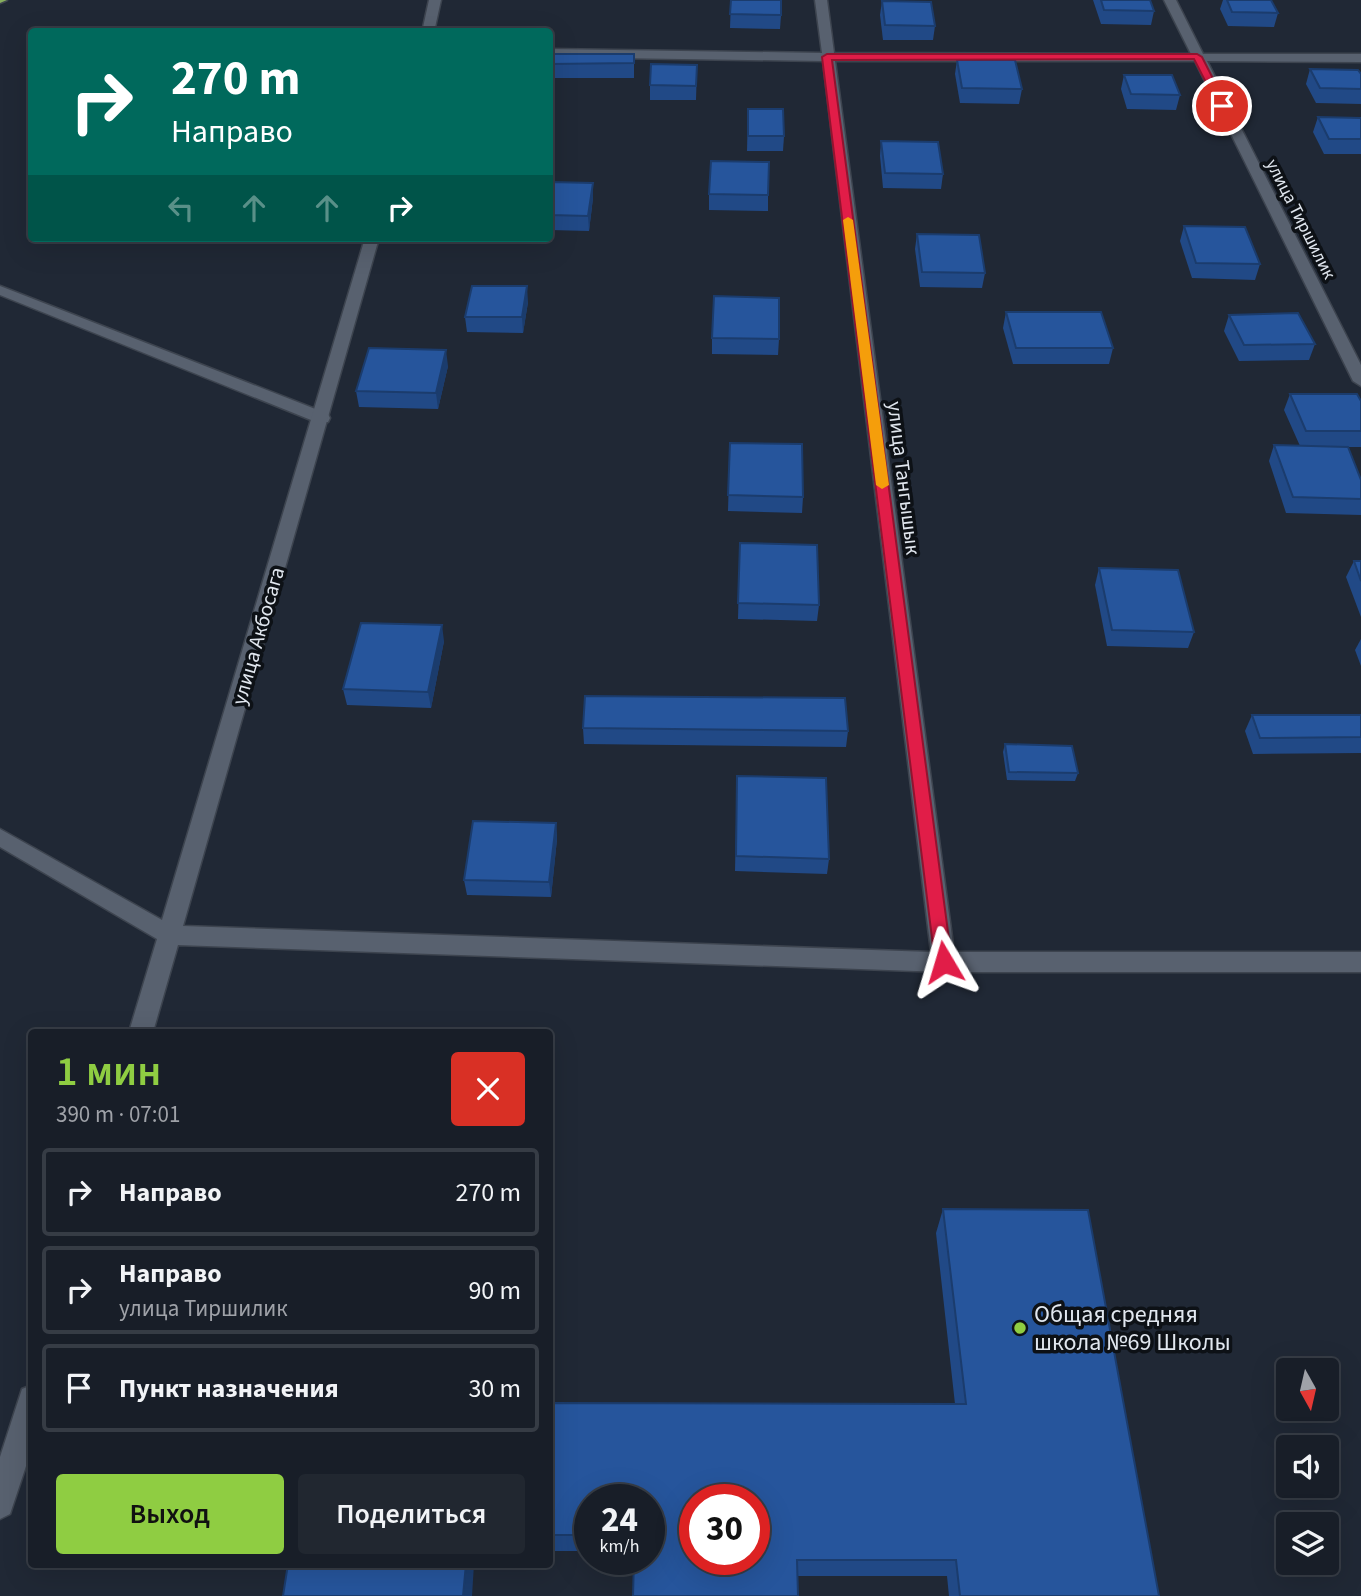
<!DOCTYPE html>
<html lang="ru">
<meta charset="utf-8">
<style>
body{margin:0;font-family:"Source Sans 3",sans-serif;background:#212730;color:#f1f3f6;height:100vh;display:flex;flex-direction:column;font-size:26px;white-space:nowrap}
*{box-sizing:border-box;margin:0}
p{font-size:23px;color:#9fa2a8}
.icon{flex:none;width:38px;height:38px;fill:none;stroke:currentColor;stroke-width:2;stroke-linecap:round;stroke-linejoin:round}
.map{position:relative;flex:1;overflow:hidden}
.sheet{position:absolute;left:28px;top:1029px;width:525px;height:539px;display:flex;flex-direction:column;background:#181e28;border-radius:7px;box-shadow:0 7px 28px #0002,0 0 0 2px #363c45}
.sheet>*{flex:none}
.hud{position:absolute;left:28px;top:28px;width:525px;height:214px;border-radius:7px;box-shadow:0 7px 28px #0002,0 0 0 2px #363c45;background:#00695c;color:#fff;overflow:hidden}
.needle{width:46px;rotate:172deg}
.tools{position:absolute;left:1276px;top:1358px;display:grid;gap:14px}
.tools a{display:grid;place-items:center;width:63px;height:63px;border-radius:7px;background:#181e28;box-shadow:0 7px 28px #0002,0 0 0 2px #363c45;font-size:35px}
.speed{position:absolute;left:574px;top:1484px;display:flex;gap:14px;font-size:35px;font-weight:700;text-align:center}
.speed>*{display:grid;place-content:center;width:91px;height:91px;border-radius:50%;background:#181e28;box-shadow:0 7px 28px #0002,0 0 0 2px #363c45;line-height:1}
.speed small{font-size:18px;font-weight:400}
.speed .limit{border:10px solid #d22;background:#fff;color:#111}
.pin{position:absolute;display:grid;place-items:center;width:60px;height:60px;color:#fff;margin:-30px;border:4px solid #fff;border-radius:50%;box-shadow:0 2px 7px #0007}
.me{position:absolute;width:77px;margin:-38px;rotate:353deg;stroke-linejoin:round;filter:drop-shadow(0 0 5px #0008)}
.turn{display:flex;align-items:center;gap:24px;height:147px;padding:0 28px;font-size:32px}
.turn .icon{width:91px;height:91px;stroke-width:2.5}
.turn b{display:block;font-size:49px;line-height:60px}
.lanes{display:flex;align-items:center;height:66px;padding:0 28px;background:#0003;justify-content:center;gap:35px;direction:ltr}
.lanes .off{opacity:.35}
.round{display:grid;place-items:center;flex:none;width:74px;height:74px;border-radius:7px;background:#212730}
.head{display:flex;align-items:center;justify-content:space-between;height:119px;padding:0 28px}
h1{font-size:42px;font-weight:600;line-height:52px;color:#8fcd42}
.button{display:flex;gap:14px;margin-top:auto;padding:14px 28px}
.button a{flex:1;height:80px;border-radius:7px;background:#8fcd42;color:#111;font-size:28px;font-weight:600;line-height:80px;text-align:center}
.button a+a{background:#212730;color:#f1f3f6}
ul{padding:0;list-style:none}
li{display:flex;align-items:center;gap:21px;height:88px;margin:0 14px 10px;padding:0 14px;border:4px solid #363c45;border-radius:7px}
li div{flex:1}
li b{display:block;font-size:26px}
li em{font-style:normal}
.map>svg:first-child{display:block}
</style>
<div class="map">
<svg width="1361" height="1596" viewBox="0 0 1361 1596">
<rect width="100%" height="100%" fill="#202835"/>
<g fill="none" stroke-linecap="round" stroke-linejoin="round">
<g stroke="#3d444f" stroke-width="3">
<path id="lane" d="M 0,286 L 328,414 L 330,418 L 328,422 L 316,422 L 0,295 Z"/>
</g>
<g stroke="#3d444f" stroke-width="3">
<g id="street">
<path d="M 429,0 L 441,0 L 434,32 L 422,32 Z"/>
<path d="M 815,0 L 827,0 L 834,53 L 1191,54 L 1164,0 L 1176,0 L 1203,54 L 1361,54 L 1361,62 L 1207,61 L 1361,365 L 1361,386 L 1353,381 L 1195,61 L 835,61 L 954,952 L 1361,952 L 1361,972 L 944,972 L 178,945 L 153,1032 L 129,1032 L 157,939 L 0,847 L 0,829 L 162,920 L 365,238 L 379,238 L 183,926 L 931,952 L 823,61 L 550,57 L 550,49 L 822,53 Z"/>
<path d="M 32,1385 L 32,1448 L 10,1514 L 0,1519 L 0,1457 L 22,1389 Z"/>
</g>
</g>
<g stroke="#3d444f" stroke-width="3">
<path id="highway" d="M 0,0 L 7,0 L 0,3 Z"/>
</g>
<use href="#lane" fill="#58616f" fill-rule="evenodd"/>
<use href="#street" fill="#58616f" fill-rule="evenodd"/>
<use href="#highway" fill="#86ae5d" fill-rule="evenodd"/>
</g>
<g fill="#214986">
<path d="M 731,0 L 781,15 L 780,29 L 730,28 Z"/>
<path d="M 1093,0 L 1150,0 L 1154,11 L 1151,25 L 1101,24 Z"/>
<path d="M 1223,0 L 1271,0 L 1278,13 L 1274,27 L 1228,26 L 1220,9 Z"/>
<path d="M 882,1 L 935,26 L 933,40 L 883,40 L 880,15 Z"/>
<rect x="550" y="54" width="84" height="24"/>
<path d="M 957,60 L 1022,89 L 1019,104 L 960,103 L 955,74 Z"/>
<path d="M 697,65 L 696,100 L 650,100 L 650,85 Z"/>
<path d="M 1310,69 L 1361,74 L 1361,104 L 1316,103 L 1306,84 Z"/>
<path d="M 1124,75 L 1180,95 L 1176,110 L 1127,109 L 1121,89 Z"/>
<path d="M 748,109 L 784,136 L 783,151 L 747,151 Z"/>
<path d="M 1318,117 L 1361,118 L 1361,154 L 1324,154 L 1313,132 Z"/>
<path d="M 881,141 L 943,174 L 941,189 L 883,188 L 880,156 Z"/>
<path d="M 550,182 L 593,198 L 589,231 L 550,230 Z"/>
<path d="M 709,194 L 768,195 L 768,211 L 709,210 Z"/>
<path d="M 1184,226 L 1260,264 L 1255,280 L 1192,278 L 1180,241 Z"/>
<path d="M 917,234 L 985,273 L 982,288 L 920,287 L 915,249 Z"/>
<path d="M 528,302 L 523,333 L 467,332 L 465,317 Z"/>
<path d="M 1006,312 L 1113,348 L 1109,364 L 1013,364 L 1003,328 Z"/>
<path d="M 1229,315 L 1315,344 L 1309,360 L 1239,361 L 1224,331 Z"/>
<path d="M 712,338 L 779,339 L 778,355 L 712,354 Z"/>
<path d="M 448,366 L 438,409 L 359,407 L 356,391 Z"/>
<path d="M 1290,394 L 1361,401 L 1361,447 L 1347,447 L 1361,480 L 1361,515 L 1286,513 L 1269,461 L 1274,445 L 1300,446 L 1284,410 Z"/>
<path d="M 730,443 L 803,497 L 802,513 L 728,511 Z"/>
<path d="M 740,543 L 819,605 L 817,621 L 738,619 Z"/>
<path d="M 1354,561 L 1361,561 L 1361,617 L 1346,577 Z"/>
<path d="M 1099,568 L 1194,632 L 1188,648 L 1107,646 L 1095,585 Z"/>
<path d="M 1361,639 L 1361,666 L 1355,650 Z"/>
<path d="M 444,641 L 431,708 L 347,705 L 343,689 Z"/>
<path d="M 1252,715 L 1361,715 L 1361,753 L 1253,754 L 1245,731 Z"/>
<path d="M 583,728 L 848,731 L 846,747 L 584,744 Z"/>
<path d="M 1005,744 L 1078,773 L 1075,781 L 1007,780 L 1003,752 Z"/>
<path d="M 737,776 L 829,859 L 827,874 L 735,871 Z"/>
<path d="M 556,823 L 557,839 L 551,897 L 467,895 L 464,880 Z"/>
<path d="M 943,1209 L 1159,1596 L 949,1596 L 947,1576 L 797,1576 L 649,1500 L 590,1500 L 590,1551 L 550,1551 L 550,1403 L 955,1404 L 936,1233 Z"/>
</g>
<g fill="#1b3c6d">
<path d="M 593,183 L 593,198 L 589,231 L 588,216 Z"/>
<path d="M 527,286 L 528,302 L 523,333 L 522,317 Z"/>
<path d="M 446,350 L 448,366 L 438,409 L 436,393 Z"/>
<path d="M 442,625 L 444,641 L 431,708 L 428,692 Z"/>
<path d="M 556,823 L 557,839 L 551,897 L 549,882 Z"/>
<path d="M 466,1564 L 474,1564 L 472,1596 L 463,1596 Z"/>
</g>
<g fill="#26559c" stroke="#1b3c6d" stroke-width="2" fill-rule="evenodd">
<path d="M 731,0 L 781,0 L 781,15 L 730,14 Z"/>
<path d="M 1101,0 L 1150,0 L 1154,11 L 1104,10 Z"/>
<path d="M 1227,0 L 1271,0 L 1278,13 L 1232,12 Z"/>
<path d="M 882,1 L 931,2 L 935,26 L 885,25 Z"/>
<path d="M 550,54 L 634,54 L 634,63 L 550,64 Z"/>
<path d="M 957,60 L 1015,60 L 1022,89 L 962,88 Z"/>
<path d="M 651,64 L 697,65 L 696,86 L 650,85 Z"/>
<path d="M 1310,69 L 1358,70 L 1361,74 L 1361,89 L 1320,88 Z"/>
<path d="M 1124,75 L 1172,75 L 1180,95 L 1131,94 Z"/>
<path d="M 748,109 L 783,109 L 784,136 L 748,136 Z"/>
<path d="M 1318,117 L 1361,118 L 1361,139 L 1329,139 Z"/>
<path d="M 881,141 L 938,142 L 943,174 L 885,173 Z"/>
<path d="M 711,161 L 769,162 L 768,195 L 709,194 Z"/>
<path d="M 550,182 L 593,183 L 588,216 L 550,215 Z"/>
<path d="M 1184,226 L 1245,227 L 1260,264 L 1196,263 Z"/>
<path d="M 917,234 L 979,235 L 985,273 L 922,272 Z"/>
<path d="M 472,286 L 527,286 L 522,317 L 465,317 Z"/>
<path d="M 714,296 L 779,298 L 779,339 L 712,338 Z"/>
<path d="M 1006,312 L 1101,312 L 1113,348 L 1016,348 Z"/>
<path d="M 1298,313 L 1315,344 L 1244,345 L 1229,315 Z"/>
<path d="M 369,348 L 446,350 L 436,393 L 356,391 Z"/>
<path d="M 1290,394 L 1357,394 L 1361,401 L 1361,431 L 1306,431 Z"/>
<path d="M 730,443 L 802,444 L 803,497 L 728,495 Z"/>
<path d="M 1274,445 L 1348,447 L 1361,480 L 1361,499 L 1293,497 Z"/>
<path d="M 740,543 L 817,545 L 819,605 L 738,603 Z"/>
<path d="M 1354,561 L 1361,561 L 1361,581 Z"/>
<path d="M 1099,568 L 1178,570 L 1194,632 L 1112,630 Z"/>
<path d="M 361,623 L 442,625 L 428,692 L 343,689 Z"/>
<path d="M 585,696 L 845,698 L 848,731 L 583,728 Z"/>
<path d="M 1252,715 L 1361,715 L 1361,737 L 1260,738 Z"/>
<path d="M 1005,744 L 1072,746 L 1078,773 L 1009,772 Z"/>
<path d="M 737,776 L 826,778 L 829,859 L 736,856 Z"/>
<path d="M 473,821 L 556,823 L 549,882 L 464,880 Z"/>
<path d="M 943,1209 L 1088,1210 L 1159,1596 L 960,1596 L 956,1560 L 797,1560 L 798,1596 L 633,1596 L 634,1559 L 649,1559 L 649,1500 L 590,1500 L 590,1535 L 550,1535 L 550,1403 L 966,1404 ZM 695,1500 L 754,1500 L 754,1559 L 695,1559 Z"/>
<path d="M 288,1564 L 466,1564 L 463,1596 L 283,1596 Z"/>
</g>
<path fill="#e11d48" stroke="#92132f" stroke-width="2" d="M 827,54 L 1197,54 L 1202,57 L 1227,106 L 1219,108 L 1194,59 L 832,60 L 952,962 L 944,969 L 935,962 L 822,57 Z"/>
<path fill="#f59e0b" d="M 848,217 L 853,220 L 889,485 L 882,489 L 876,485 L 843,220 Z"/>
<circle fill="#8fcd42" stroke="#0d1116" stroke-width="2.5" cx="1020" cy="1328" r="7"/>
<g text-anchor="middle" stroke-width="7" stroke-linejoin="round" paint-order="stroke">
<g font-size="18" fill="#e1e7ef" stroke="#0d1116">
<text transform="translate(1301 219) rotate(63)" y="6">улица Тиршилик</text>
</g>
<g font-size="21" fill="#e1e7ef" stroke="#0d1116">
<text transform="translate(904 478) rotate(83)" y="7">улица Тангышык</text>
<text transform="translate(258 636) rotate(-74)" y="7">улица Акбосага</text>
</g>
<g font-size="24" fill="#e1e7ef" stroke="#0d1116" text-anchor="start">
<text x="1034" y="1322">Общая средняя<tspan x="1034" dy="28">школа №69 Школы</tspan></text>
</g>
</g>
</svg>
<div class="tools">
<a><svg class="needle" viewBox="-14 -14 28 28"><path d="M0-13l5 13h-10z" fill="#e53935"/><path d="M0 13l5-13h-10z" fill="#9fa2a8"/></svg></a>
<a><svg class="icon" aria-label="sound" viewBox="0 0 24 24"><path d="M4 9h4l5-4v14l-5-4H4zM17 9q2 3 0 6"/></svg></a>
<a><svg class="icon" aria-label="layers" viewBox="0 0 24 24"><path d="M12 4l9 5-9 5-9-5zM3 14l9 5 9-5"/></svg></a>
</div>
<div class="speed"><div>24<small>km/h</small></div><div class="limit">30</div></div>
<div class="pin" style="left:1222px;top:106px;background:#d93025"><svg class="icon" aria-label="arrive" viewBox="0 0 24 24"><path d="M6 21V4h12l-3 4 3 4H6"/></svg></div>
<svg class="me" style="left:944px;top:962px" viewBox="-20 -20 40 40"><path d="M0-17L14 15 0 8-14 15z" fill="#e11d48" stroke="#fff" stroke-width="4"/></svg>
<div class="hud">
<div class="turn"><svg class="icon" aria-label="right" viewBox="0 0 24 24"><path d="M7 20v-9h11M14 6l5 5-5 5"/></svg><div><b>270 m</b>Направо</div></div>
<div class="lanes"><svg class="icon off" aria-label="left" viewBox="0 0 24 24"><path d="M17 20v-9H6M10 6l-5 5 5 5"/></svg><svg class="icon off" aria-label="ahead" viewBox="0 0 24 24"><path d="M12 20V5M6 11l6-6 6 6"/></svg><svg class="icon off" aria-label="ahead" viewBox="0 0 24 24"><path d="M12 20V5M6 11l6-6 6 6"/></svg><svg class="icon" aria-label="right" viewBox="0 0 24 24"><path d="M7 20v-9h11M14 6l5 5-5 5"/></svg></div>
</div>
<section class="sheet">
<div class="head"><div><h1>1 мин</h1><p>390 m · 07:01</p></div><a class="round" style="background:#d93025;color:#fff"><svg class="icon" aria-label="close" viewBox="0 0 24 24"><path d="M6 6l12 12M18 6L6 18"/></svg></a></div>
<ul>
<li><svg class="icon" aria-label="right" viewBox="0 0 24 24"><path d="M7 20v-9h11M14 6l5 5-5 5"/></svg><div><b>Направо</b></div><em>270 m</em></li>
<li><svg class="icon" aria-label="right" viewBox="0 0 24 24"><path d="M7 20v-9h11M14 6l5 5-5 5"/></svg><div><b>Направо</b><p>улица Тиршилик</p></div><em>90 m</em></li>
<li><svg class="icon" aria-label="arrive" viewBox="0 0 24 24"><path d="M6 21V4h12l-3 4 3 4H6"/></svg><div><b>Пункт назначения</b></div><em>30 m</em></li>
</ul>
<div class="button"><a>Выход</a><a>Поделиться</a></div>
</section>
</div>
